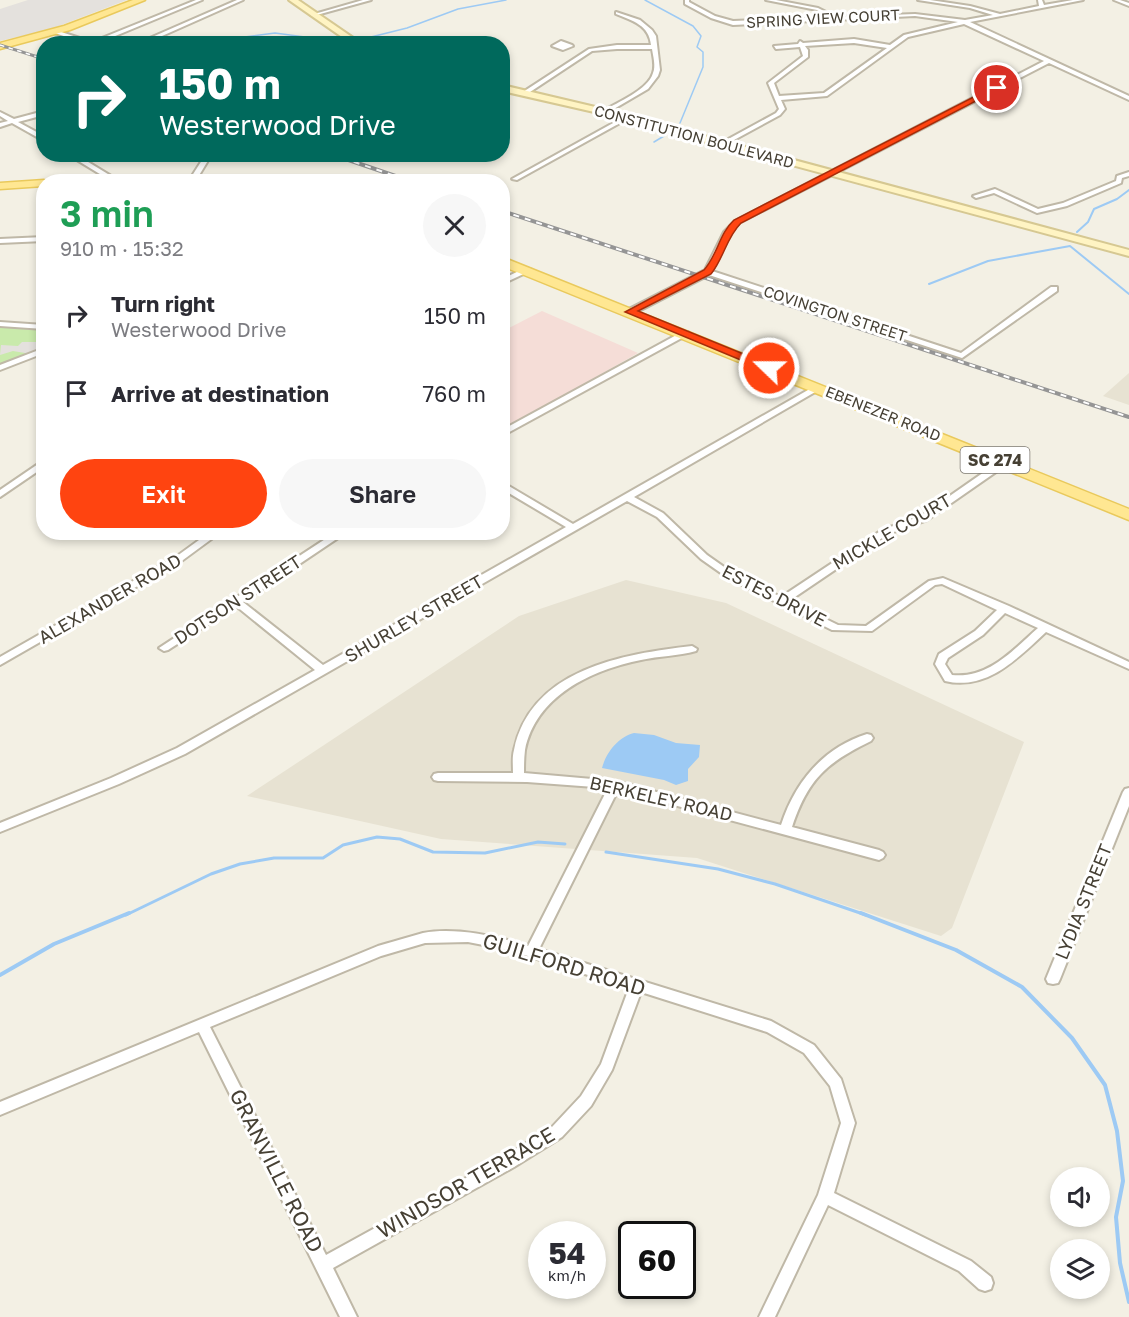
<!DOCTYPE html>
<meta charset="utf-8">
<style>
body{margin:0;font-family:"Golos Text",sans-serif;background:#f7f7f7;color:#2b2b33;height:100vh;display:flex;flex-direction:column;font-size:22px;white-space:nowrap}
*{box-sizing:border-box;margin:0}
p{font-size:20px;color:#7c7c81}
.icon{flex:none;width:33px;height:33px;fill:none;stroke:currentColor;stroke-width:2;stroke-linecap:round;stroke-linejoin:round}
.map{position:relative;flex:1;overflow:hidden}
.drawer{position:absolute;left:36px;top:174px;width:474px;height:366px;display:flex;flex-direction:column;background:#fff;border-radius:24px;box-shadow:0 3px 9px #0003}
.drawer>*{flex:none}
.top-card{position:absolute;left:36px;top:36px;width:474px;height:126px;border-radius:24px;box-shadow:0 3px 9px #0003;background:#00695c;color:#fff;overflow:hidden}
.fabs{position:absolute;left:1050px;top:1167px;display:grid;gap:12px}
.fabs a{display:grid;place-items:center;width:60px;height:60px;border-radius:50%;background:#fff;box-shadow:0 3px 9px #0003;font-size:30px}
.speed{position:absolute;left:528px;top:1221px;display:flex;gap:12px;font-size:30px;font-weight:700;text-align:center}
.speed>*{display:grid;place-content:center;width:78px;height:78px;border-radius:50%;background:#fff;box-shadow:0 3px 9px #0003;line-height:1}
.speed small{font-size:15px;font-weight:400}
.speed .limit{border:3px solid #111;border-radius:9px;background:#fff;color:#111}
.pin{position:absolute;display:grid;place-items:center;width:51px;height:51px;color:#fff;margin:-26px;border:3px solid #fff;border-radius:50%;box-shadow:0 2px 6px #0007}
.me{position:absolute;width:66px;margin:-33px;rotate:292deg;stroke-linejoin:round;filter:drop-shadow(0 0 4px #0008)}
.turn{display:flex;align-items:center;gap:21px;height:126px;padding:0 24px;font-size:27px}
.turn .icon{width:78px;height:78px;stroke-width:2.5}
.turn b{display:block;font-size:42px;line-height:51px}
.round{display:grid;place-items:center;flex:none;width:63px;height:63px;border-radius:32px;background:#f7f7f7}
.overview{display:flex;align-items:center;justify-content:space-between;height:102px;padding:0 24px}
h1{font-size:36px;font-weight:600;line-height:45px;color:#1e9e55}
.cta{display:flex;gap:12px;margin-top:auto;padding:12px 24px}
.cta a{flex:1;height:69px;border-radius:36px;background:#ff4410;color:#fff;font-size:24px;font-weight:600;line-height:69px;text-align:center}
.cta a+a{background:#f7f7f7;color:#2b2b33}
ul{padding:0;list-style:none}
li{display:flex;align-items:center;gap:18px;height:78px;padding:0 24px}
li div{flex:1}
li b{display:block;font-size:22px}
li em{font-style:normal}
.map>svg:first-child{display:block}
</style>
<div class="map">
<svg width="1129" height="1317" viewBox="0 0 1129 1317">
<rect width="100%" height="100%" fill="#f3f0e4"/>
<g fill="#e7e2d2">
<path d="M 1129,373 L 1129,405 L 1103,396 Z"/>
<path d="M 626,580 L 726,603 L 1024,742 L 952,928 L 941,936 L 697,858 L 441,839 L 247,796 L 519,616 Z"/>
</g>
<path fill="#f5ddd7" d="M 542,311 L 638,353 L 503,430 L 503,331 Z"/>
<path fill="#c9eaab" d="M 0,327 L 43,330 L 43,347 L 0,364 Z"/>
<g fill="#e4e1dd">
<path d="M 28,0 L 127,0 L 51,29 L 0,41 L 0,9 Z"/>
<path d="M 22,342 L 43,342 L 43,350 L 31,354 L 13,351 L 0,355 L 1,345 L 18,346 Z"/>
</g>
<path fill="#9dcaf4" d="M 634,733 L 654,735 L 676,743 L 700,745 L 699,757 L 688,769 L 688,781 L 676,785 L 664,780 L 602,768 C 606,753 618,737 634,733 Z"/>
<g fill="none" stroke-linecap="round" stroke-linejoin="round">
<g stroke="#9dcaf4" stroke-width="1.5">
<path d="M 645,0 L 693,26 L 701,36 L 697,47 L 703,52 L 703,67 L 680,123"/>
<path d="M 363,39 L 407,28 L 458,9 L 506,0"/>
<path d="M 191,44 L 275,33 L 342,42"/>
<path d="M 654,142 L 664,136"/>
</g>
<g stroke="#9dcaf4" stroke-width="2">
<path d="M 1077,232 L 1088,222 L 1094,209 L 1117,199 L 1129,190"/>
<path d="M 929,284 L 988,261 L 1070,246 L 1129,294"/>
</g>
<g stroke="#9dcaf4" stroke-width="3">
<path d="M 606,852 L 718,869 L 775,884 L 866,915"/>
<path d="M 126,915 L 211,874 L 240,864 L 274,858 L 323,858 L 343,845 L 377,837 L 400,839 L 433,852 L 485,853 L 538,842 L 565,844"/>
</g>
<g stroke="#9dcaf4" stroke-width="4">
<path d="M 861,913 L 956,950 L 1022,987 L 1072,1038 L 1105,1085 L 1117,1131 L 1123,1181 L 1116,1217 L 1120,1263 L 1129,1302"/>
<path d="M 0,975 L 54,944 L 129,913"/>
</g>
<g stroke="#bfb8a7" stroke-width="4">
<g id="street">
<path d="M 196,0 L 202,0 L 96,44 L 87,44 L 52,32 L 55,30 L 92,42 Z"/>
<path d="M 237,0 L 243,0 L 144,44 L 136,44 Z"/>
<path d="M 363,0 L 371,0 L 313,16 L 311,15 Z"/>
<path d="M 685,0 L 689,0 L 689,2 L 715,16 L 733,21 L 829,17 L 817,10 L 766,0 L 776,0 L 818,8 L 836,17 L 915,14 L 965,20 L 993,15 L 970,8 L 918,0 L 930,0 L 970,6 L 1000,14 L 1039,6 L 1038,0 L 1042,0 L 1044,5 L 1073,0 L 1083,0 L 970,22 L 1129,96 L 1129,100 L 1049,63 L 739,223 L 731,233 L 712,271 L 961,353 L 1051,287 L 1057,287 L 1057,291 L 962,358 L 709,275 L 633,314 L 627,314 L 627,310 L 705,270 L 724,232 L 735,221 L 1044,61 L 964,24 L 908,37 L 827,96 L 781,100 L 785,109 L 780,115 L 723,146 L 721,145 L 721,143 L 776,113 L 779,109 L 768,83 L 803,56 L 800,47 L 776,49 L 774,46 L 798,44 L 800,41 L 803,43 L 854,39 L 890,45 L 904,35 L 958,22 L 915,16 L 733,25 L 711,18 L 685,4 ZM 854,43 L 887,48 L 824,93 L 779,96 L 774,83 L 808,57 L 808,50 L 805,46 Z"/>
<path d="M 1114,0 L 1120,0 L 1129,3 L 1129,6 Z"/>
<path d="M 616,12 L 640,20 L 652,30 L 656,36 L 660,70 L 658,76 L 648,89 L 607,113 L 603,113 L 603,111 C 618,102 648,90 653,73 C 656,66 653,56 652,49 L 617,49 L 592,51 L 527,94 L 523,94 L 523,92 L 589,49 L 617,45 L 651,45 C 649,25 633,21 616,14 Z"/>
<path d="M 561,41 L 572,45 L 573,46 L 563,50 L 552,46 Z"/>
<path d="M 44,111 L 44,115 L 18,122 L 44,136 L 44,141 L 12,123 L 0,127 L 0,123 L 8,121 L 0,116 L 0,112 L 14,119 Z"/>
<path d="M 624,117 L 629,118 L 517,180 L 512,179 Z"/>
<path d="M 67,154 L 75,154 L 121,182 L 113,182 Z"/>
<path d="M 206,154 L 212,154 L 195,182 L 188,182 Z"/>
<path d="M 1129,172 L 1129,176 L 1122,178 L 1121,183 L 1067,206 L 1037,213 L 994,193 L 976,198 L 973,196 L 995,189 L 1038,209 L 1063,203 L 1116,181 L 1117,176 Z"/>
<path d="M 44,237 L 44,241 L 0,243 L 0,239 Z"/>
<path d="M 525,268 L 532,270 L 502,284 L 502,279 Z"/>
<path d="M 0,322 L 44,325 L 44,329 L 0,326 Z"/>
<path d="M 682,332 L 688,332 L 689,334 L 502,436 L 502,430 Z"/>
<path d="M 44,348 L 44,353 L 0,370 L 0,365 Z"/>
<path d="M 815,386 L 818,386 L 822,388 L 634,497 L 663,513 L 707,555 L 734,574 L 781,597 L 882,530 L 921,516 L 1000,461 L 1006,461 L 1006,465 L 927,520 L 888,534 L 789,601 L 838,625 L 866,626 L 929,581 L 943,578 L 1009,606 L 1129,662 L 1129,669 L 1046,632 C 1018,658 987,691 945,681 L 935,664 L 939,654 L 975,631 L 997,610 L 942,584 L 935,585 L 872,631 L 832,630 L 728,578 L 701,559 L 657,517 L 627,501 L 185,754 L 119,784 L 0,832 L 0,823 L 111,778 L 177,748 L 315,670 L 236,606 L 168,650 L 164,651 L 159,648 L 336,532 L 347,532 L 243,602 L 323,665 L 566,527 L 502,489 L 502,482 L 573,524 ZM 1005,613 L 1038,628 C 1013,650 988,679 952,675 L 945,664 L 948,658 L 983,635 Z"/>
<path d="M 44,460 L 44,467 L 0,497 L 0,490 Z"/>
<path d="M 210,532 L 221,532 L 183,560 L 0,665 L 0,657 L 177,556 Z"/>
<path d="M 692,646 L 697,649 L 696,651 C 678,656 659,656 641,660 C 591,670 536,696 525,750 C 524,758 524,766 524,773 L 615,781 L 781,825 C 795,782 823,748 867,734 L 871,735 L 873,738 L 871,741 C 826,763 808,779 792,827 L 879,850 L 883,852 L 885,855 L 883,858 L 879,860 L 618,790 L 539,949 L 771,1021 L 814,1045 L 841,1079 L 855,1123 L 834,1193 L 971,1261 L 991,1277 L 993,1283 L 991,1289 L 985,1291 L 979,1289 L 959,1271 L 828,1205 L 775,1317 L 759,1317 L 818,1195 L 841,1123 L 830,1086 L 804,1053 L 767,1032 L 641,992 L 612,1070 L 591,1106 L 562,1137 L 514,1167 L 333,1268 L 357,1317 L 340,1317 L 199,1032 L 0,1115 L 0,1102 L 378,946 C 393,942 408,937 423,933 C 455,927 497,936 528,946 L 608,788 L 527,782 L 438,781 L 434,780 L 432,777 L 434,774 L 438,773 L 513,773 C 513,765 512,757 514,750 C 531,669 623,654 692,646 ZM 468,942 L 509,950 L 629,988 L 601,1064 L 581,1096 L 552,1127 L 504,1157 L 326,1255 L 210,1027 L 381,956 L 425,943 Z"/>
<path d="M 1129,788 L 1129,806 L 1060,979 L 1058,983 L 1053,984 L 1048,983 L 1046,979 L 1123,792 L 1125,789 Z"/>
</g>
</g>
<g stroke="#d6c892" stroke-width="4">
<g id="secondary">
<path d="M 289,0 L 298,0 L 362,44 L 352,44 Z"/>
<path d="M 502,85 L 608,110 L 1129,250 L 1129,256 L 603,114 L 502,91 Z"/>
</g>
</g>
<g stroke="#e9c95c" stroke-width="3">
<g id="primary">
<path d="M 133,0 L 145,0 L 70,30 L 0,49 L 0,43 L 64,26 Z"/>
<path d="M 44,180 L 48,182 L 44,182 L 44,186 L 0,189 L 0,183 Z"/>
<path d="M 502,257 L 1129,509 L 1129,520 L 502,266 Z"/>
</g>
</g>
<use href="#street" fill="#fff" fill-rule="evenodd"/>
<use href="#secondary" fill="#fff4c3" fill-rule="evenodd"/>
<use href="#primary" fill="#ffe792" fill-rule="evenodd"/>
<g stroke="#959595" stroke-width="3">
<path id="rail-far1" d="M 0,45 L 44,59"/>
</g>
<g stroke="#959595" stroke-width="4">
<g id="rail">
<path d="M 331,154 L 413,182"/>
<path d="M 502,211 L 1129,417"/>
</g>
</g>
<use href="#rail-far1" stroke="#fff" stroke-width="1.5" stroke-dasharray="4.5" stroke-linecap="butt"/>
<use href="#rail" stroke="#fff" stroke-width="2" stroke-dasharray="6" stroke-linecap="butt"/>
</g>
<path fill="#ff4410" stroke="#a62c0a" stroke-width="1.5" d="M 997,85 L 999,89 L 741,223 C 726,238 724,258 711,274 L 638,311 L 773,366 L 773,370 L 765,370 L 625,312 L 704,270 C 718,254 719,234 734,220 Z"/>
<g text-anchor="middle" stroke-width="6" stroke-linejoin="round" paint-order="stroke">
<g font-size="15" fill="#464034" stroke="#fff">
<text transform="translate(823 19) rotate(-3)" y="5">SPRING VIEW COURT</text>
<text transform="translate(694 137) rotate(15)" y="5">CONSTITUTION BOULEVARD</text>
<text transform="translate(835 314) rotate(18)" y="5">COVINGTON STREET</text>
<text transform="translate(883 414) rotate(22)" y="5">EBENEZER ROAD</text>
</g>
<rect fill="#fff" stroke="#7e7971" stroke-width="1.5" x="960.5" y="447" width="69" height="26" rx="4.5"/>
<g font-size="16" font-weight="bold" fill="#464034">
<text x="995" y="466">SC 274</text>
</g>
<g font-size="18" fill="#464034" stroke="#fff">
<text transform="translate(892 532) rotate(-30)" y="6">MICKLE COURT</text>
<text transform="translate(774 596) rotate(27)" y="6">ESTES DRIVE</text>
<text transform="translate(110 599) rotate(-30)" y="6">ALEXANDER ROAD</text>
<text transform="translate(238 600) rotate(-33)" y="6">DOTSON STREET</text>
<text transform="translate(414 619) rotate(-30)" y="6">SHURLEY STREET</text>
<text transform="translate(661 799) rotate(13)" y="6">BERKELEY ROAD</text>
<text transform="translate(1084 902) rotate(-68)" y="6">LYDIA STREET</text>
</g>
<g font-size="21" fill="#464034" stroke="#fff">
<text transform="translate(564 965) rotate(17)" y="7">GUILFORD ROAD</text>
<text transform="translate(276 1171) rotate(63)" y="7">GRANVILLE ROAD</text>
<text transform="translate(466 1183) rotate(-30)" y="7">WINDSOR TERRACE</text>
</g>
</g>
</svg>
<div class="fabs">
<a><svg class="icon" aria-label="sound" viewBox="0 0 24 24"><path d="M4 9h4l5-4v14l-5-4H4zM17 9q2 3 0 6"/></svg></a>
<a><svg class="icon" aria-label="layers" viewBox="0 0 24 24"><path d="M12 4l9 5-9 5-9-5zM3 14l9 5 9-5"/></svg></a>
</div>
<div class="speed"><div>54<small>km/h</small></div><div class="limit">60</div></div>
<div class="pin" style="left:997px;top:88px;background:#d93025"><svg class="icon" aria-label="arrive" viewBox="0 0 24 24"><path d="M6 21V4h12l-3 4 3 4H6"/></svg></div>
<svg class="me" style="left:769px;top:368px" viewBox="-20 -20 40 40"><circle r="17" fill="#ff4410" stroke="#fff" stroke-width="3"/><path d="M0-11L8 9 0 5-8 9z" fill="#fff"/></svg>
<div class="top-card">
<div class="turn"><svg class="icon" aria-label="right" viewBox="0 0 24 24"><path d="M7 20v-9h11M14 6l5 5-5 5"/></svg><div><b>150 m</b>Westerwood Drive</div></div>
</div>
<section class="drawer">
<div class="overview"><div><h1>3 min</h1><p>910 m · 15:32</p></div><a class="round"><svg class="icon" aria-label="close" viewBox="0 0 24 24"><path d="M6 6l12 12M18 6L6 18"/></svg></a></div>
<ul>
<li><svg class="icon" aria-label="right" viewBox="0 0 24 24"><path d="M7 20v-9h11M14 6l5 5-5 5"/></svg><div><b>Turn right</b><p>Westerwood Drive</p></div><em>150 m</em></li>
<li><svg class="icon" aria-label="arrive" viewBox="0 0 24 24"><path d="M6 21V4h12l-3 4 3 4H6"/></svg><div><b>Arrive at destination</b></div><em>760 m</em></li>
</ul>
<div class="cta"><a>Exit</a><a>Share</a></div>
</section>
</div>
